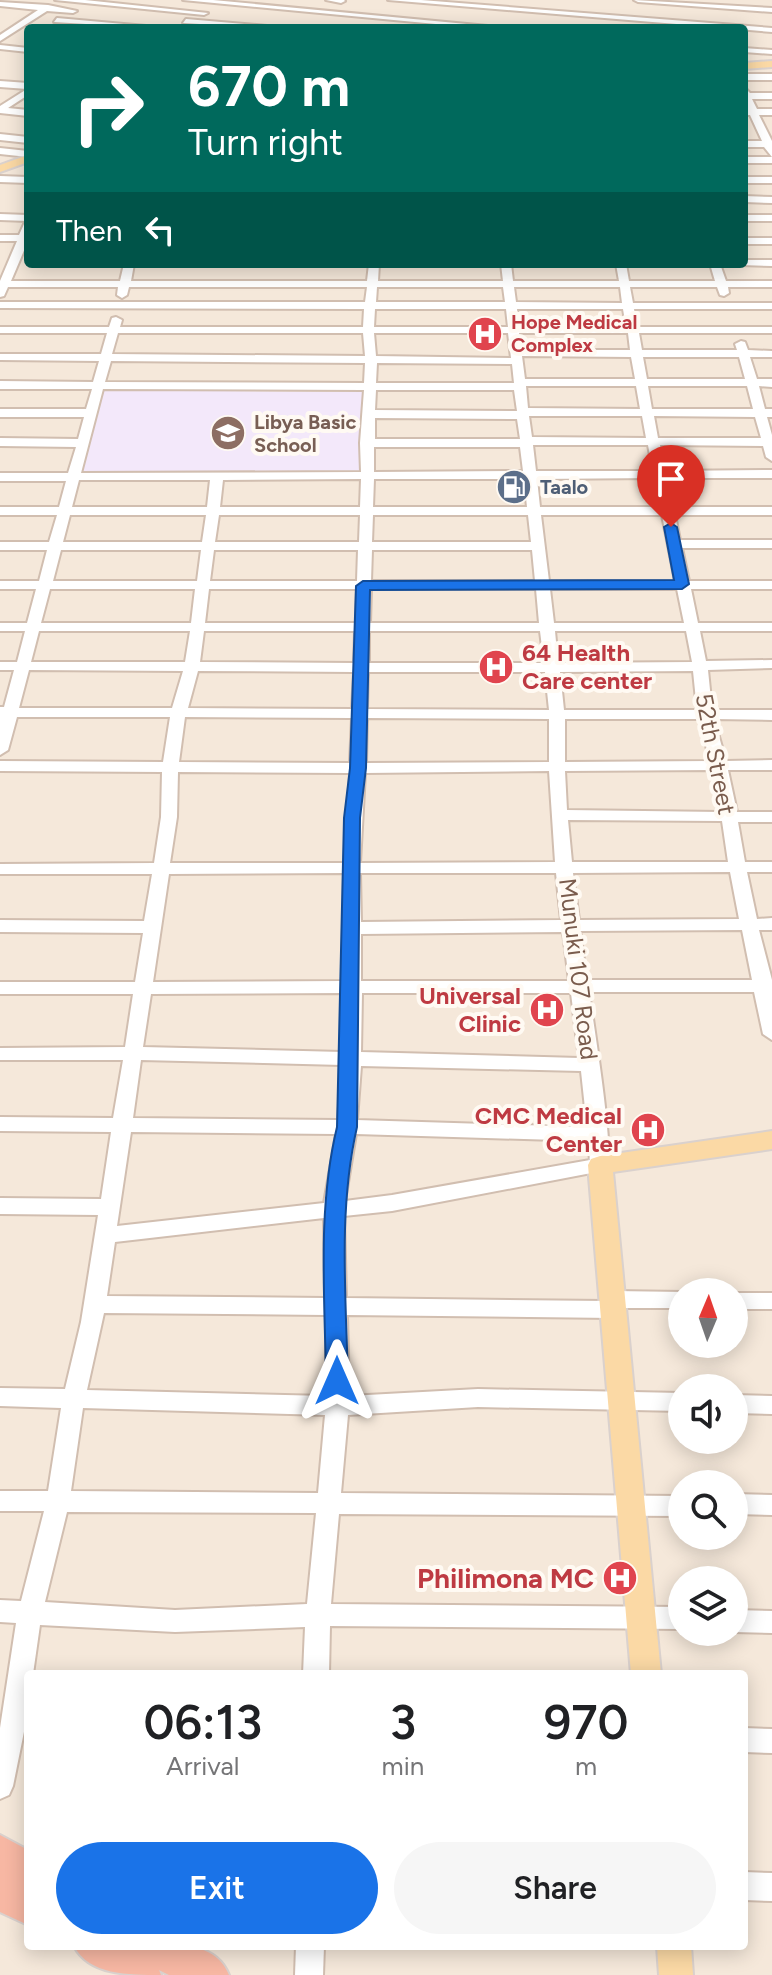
<!DOCTYPE html>
<style>
body{margin:0;font-family:Figtree,sans-serif;background:#f6f6f6;color:#202124;height:100vh;display:flex;flex-direction:column;font-size:30px;white-space:nowrap}
*{box-sizing:border-box;margin:0}
p{font-size:26px;color:#757577}
.icon{flex:none;width:44px;height:44px;fill:none;stroke:currentColor;stroke-width:2;stroke-linecap:round;stroke-linejoin:round}
.map{position:relative;flex:1;overflow:hidden}
.details{position:absolute;left:24px;top:1670px;width:724px;height:280px;display:flex;flex-direction:column;background:#fff;border-radius:8px;box-shadow:0 4px 20px #0003}
.details>*{flex:none}
.top-card{position:absolute;left:24px;top:24px;width:724px;height:244px;border-radius:8px;box-shadow:0 4px 20px #0003;background:#00695c;color:#fff;overflow:hidden}
.needle{width:52px;rotate:2deg}
.controls{position:absolute;left:668px;top:1278px;display:grid;gap:16px}
.controls a{display:grid;place-items:center;width:80px;height:80px;border-radius:50%;background:#fff;box-shadow:0 4px 20px #0003;font-size:40px}
.pin{position:absolute;display:grid;place-items:center;width:68px;height:68px;color:#fff;margin:-82px -34px;border-radius:50% 50% 50% 0;rotate:-45deg;box-shadow:0 0 8px #0007}
.pin .icon{rotate:45deg}
.me{position:absolute;width:88px;margin:-44px;rotate:0deg;stroke-linejoin:round;filter:drop-shadow(0 0 6px #0008)}
.turn{display:flex;align-items:center;gap:28px;height:168px;padding:0 32px;font-size:36px}
.turn .icon{width:104px;height:104px;stroke-width:2.5}
.turn b{display:block;font-size:56px;line-height:68px}
.then{display:flex;align-items:center;height:76px;padding:0 32px;background:#0003;gap:16px;font-size:30px}
.eta{display:flex;justify-content:space-evenly;align-items:center;height:136px;text-align:center}
.eta b{font-size:48px;font-weight:600;line-height:56px}
.primary-button{display:flex;gap:16px;margin-top:auto;padding:16px 32px}
.primary-button a{flex:1;height:92px;border-radius:48px;background:#1a73e8;color:#fff;font-size:32px;font-weight:600;line-height:92px;text-align:center}
.primary-button a+a{background:#f6f6f6;color:#202124}
.map>svg:first-child{display:block}
</style>
<div class="map">
<svg width="772" height="1975" viewBox="0 0 772 1975">
<rect width="100%" height="100%" fill="#fdf6ec"/>
<path fill="#f5e8da" fill-rule="evenodd" d="M 0,0 L 772,0 L 772,1975 L 0,1975 ZM 28,28 L 744,28 L 744,264 L 28,264 ZM 682,1292 L 734,1292 L 734,1344 L 682,1344 ZM 682,1388 L 734,1388 L 734,1440 L 682,1440 ZM 682,1484 L 734,1484 L 734,1536 L 682,1536 ZM 682,1580 L 734,1580 L 734,1632 L 682,1632 ZM 28,1674 L 744,1674 L 744,1946 L 28,1946 Z"/>
<path fill="#f3e8fa" d="M 104,390 L 367,392 L 362,476 L 79,473 Z"/>
<g fill="none" stroke-linecap="round" stroke-linejoin="round">
<g stroke="#d1beb0" stroke-width="4">
<g id="minor">
<path d="M 55,0 L 85,0 L 208,13 L 204,15 Z"/>
<path d="M 183,0 L 213,0 L 509,28 L 478,28 Z"/>
<path d="M 326,0 L 344,0 L 345,1 L 341,3 Z"/>
<path d="M 388,0 L 421,0 L 772,28 L 772,32 Z"/>
<path d="M 634,0 L 772,8 L 772,12 L 638,2 Z"/>
<path d="M 0,2 L 48,5 L 77,11 L 73,13 L 47,11 L 0,41 L 0,35 L 38,10 L 0,6 Z"/>
<path d="M 57,18 L 146,26 L 150,28 L 54,22 Z"/>
<path d="M 186,19 L 267,26 L 271,28 L 183,23 Z"/>
<path d="M 0,45 L 28,48 L 28,52 L 0,49 Z"/>
<path d="M 744,48 L 772,50 L 772,54 L 744,52 Z"/>
<rect x="744" y="74" width="28" height="6"/>
<path d="M 0,81 L 28,83 L 28,95 L 8,108 L 28,110 L 28,116 L 0,113 L 0,106 L 27,89 L 0,87 Z"/>
<path d="M 744,87 L 750,93 L 772,93 L 772,99 L 752,99 L 757,109 L 772,109 L 772,115 L 759,115 L 772,141 L 772,157 L 764,147 L 744,147 L 744,141 L 762,141 L 750,115 L 744,115 L 744,109 L 748,109 L 744,100 Z"/>
<path d="M 0,134 L 28,137 L 28,143 L 0,140 Z"/>
<path d="M 0,148 L 28,151 L 28,157 L 0,154 Z"/>
<rect x="744" y="157" width="28" height="6"/>
<path d="M 0,176 L 28,177 L 28,183 L 0,182 Z"/>
<rect x="744" y="177" width="28" height="6"/>
<path d="M 744,196 L 772,197 L 772,203 L 744,202 Z"/>
<path d="M 0,214 L 28,215 L 28,221 L 0,220 Z"/>
<rect x="744" y="215" width="28" height="6"/>
<path d="M 28,223 L 28,241 L 11,281 L 120,281 L 124,264 L 134,264 L 131,281 L 367,281 L 369,264 L 379,264 L 378,281 L 503,281 L 501,264 L 511,264 L 513,281 L 619,281 L 616,264 L 626,264 L 629,281 L 715,281 L 710,264 L 720,264 L 726,281 L 772,281 L 772,287 L 728,287 L 729,293 L 724,296 L 720,295 L 717,287 L 630,287 L 633,303 L 772,303 L 772,309 L 634,309 L 637,327 L 772,327 L 772,333 L 639,333 L 642,350 L 737,350 L 735,344 L 741,341 L 745,342 L 748,350 L 772,351 L 772,357 L 750,357 L 757,379 L 772,379 L 772,387 L 759,386 L 765,409 L 772,409 L 772,417 L 767,417 L 772,435 L 772,461 L 766,457 L 763,446 L 660,445 L 665,471 L 772,470 L 772,478 L 667,478 L 673,507 L 772,507 L 772,515 L 675,515 L 680,540 L 772,540 L 772,548 L 682,548 L 689,581 L 772,581 L 772,589 L 691,589 L 698,623 L 772,623 L 772,631 L 700,631 L 706,661 L 772,660 L 772,668 L 708,670 L 712,710 L 772,710 L 772,720 L 714,719 L 726,761 L 772,760 L 772,770 L 728,770 L 737,812 L 772,812 L 772,822 L 738,822 L 745,862 L 772,862 L 772,872 L 747,872 L 757,919 L 772,918 L 772,930 L 759,930 L 772,980 L 772,1040 L 763,1034 L 754,992 L 589,992 C 593,1020 615,1155 607,1170 L 392,1211 L 344,1216 L 346,1298 L 605,1301 L 606,1293 L 614,1291 L 683,1292 L 682,1308 L 623,1308 L 622,1316 L 614,1318 L 347,1315 L 349,1396 L 478,1389 L 682,1393 L 682,1411 L 478,1407 L 348,1415 L 341,1493 L 682,1496 L 682,1516 L 339,1514 L 331,1604 L 682,1607 L 682,1629 L 330,1626 L 329,1674 L 303,1674 L 305,1627 L 175,1632 L 40,1625 L 33,1674 L 28,1674 L 28,1712 L 13,1786 L 9,1795 L 0,1799 L 0,1728 L 16,1623 L 0,1622 L 0,1600 L 21,1601 L 44,1511 L 0,1511 L 0,1491 L 48,1491 L 61,1408 L 0,1406 L 0,1388 L 65,1389 L 81,1322 L 98,1215 L 0,1214 L 0,1198 L 101,1199 L 111,1132 L 0,1131 L 0,1117 L 113,1118 L 123,1060 L 0,1060 L 0,1048 L 125,1047 L 133,994 L 0,994 L 0,982 L 135,982 L 143,933 L 0,932 L 0,920 L 144,921 L 152,874 L 0,874 L 0,864 L 154,863 L 161,817 L 162,772 L 0,771 L 0,761 L 163,762 L 170,717 L 17,717 L 8,750 L 0,755 L 0,707 L 4,707 L 14,670 L 0,670 L 0,662 L 17,662 L 25,631 L 0,631 L 0,623 L 27,623 L 36,589 L 0,589 L 0,581 L 39,581 L 47,550 L 0,550 L 0,542 L 49,542 L 57,515 L 0,515 L 0,507 L 59,507 L 66,481 L 0,481 L 0,473 L 68,473 L 76,447 L 0,446 L 0,438 L 78,439 L 84,417 L 0,417 L 0,409 L 86,409 L 92,389 L 0,389 L 0,381 L 93,382 L 99,361 L 0,360 L 0,354 L 101,354 L 107,333 L 0,333 L 0,327 L 109,327 L 112,318 L 116,317 L 122,320 L 120,327 L 363,327 L 364,309 L 0,308 L 0,302 L 365,302 L 367,287 L 129,287 L 127,295 L 122,298 L 117,295 L 118,287 L 8,287 L 4,296 L 0,297 L 0,281 L 17,241 L 0,241 L 0,235 L 19,235 L 24,224 ZM 377,287 L 503,287 L 505,302 L 376,302 ZM 514,287 L 620,287 L 622,303 L 516,302 ZM 375,309 L 506,309 L 508,327 L 374,327 ZM 517,309 L 623,309 L 626,327 L 519,327 ZM 118,333 L 363,333 L 365,356 L 112,354 ZM 374,333 L 508,333 L 511,358 L 376,356 ZM 519,333 L 628,333 L 630,350 L 521,350 ZM 522,356 L 631,357 L 635,379 L 525,379 ZM 643,357 L 739,357 L 745,379 L 647,379 ZM 111,361 L 365,363 L 364,383 L 105,382 ZM 377,363 L 512,364 L 514,383 L 376,383 ZM 526,386 L 636,386 L 640,409 L 528,408 ZM 648,386 L 747,386 L 753,409 L 652,409 ZM 103,389 L 364,390 L 360,443 L 361,472 L 81,473 ZM 376,390 L 514,390 L 517,411 L 375,410 ZM 529,416 L 642,416 L 646,438 L 532,437 ZM 654,416 L 755,417 L 761,438 L 658,438 ZM 375,418 L 517,419 L 520,439 L 375,439 ZM 533,445 L 648,445 L 653,471 L 536,471 ZM 374,447 L 520,447 L 523,471 L 374,472 ZM 654,478 L 660,507 L 540,507 L 537,479 ZM 361,479 L 360,507 L 220,507 L 223,480 ZM 374,479 L 524,479 L 527,507 L 373,507 ZM 79,480 L 210,480 L 207,507 L 72,507 ZM 70,515 L 206,515 L 202,542 L 63,542 ZM 219,515 L 360,515 L 359,542 L 215,542 ZM 373,515 L 528,515 L 531,542 L 372,542 ZM 541,515 L 662,515 L 675,581 L 549,581 ZM 61,550 L 201,550 L 197,581 L 53,581 ZM 214,550 L 358,550 L 357,581 L 210,581 ZM 372,550 L 532,550 L 535,581 L 371,581 ZM 50,589 L 195,589 L 191,623 L 41,623 ZM 209,589 L 357,589 L 356,623 L 205,623 ZM 371,589 L 536,589 L 539,623 L 370,623 ZM 550,589 L 677,589 L 684,623 L 554,623 ZM 39,631 L 190,631 L 185,662 L 31,662 ZM 204,631 L 355,631 L 354,663 L 200,662 ZM 369,631 L 540,631 L 544,663 L 369,663 ZM 555,631 L 686,631 L 692,662 L 558,663 ZM 29,670 L 183,671 L 172,708 L 19,708 ZM 198,671 L 354,672 L 352,709 L 188,708 ZM 693,671 L 697,710 L 564,710 L 560,672 ZM 368,672 L 545,672 L 549,710 L 367,709 ZM 185,717 L 352,718 L 350,763 L 179,762 ZM 367,718 L 549,719 L 549,762 L 366,763 ZM 565,719 L 699,719 L 710,761 L 565,762 ZM 713,770 L 720,812 L 567,810 L 565,771 ZM 549,771 L 555,862 L 360,863 L 365,773 ZM 178,772 L 350,773 L 344,863 L 170,863 L 177,817 ZM 568,820 L 722,821 L 728,862 L 572,862 ZM 730,872 L 739,919 L 579,920 L 573,873 ZM 344,873 L 343,981 L 153,982 L 169,874 ZM 360,873 L 556,873 L 561,920 L 361,922 ZM 742,930 L 752,980 L 587,980 L 580,931 ZM 563,932 L 569,981 L 361,981 L 361,934 ZM 343,993 L 342,1052 L 143,1047 L 151,994 ZM 362,993 L 571,993 L 579,1058 L 361,1052 ZM 141,1060 L 342,1065 L 338,1120 L 133,1118 ZM 361,1066 L 581,1071 L 587,1127 L 357,1120 ZM 131,1132 L 336,1134 L 324,1203 L 117,1226 ZM 356,1134 L 588,1141 L 590,1160 L 392,1195 L 345,1201 ZM 324,1218 L 325,1298 L 107,1296 L 115,1242 ZM 104,1313 L 326,1315 L 326,1396 L 87,1390 ZM 83,1408 L 325,1415 L 318,1493 L 71,1491 ZM 67,1512 L 316,1513 L 307,1604 L 175,1610 L 45,1602 Z"/>
<rect x="744" y="238" width="28" height="6"/>
<path d="M 744,260 L 772,260 L 772,266 L 740,265 L 744,264 Z"/>
<rect x="734" y="1293" width="38" height="16"/>
<path d="M 734,1395 L 772,1396 L 772,1414 L 734,1413 Z"/>
<path d="M 734,1494 L 772,1495 L 772,1515 L 734,1514 Z"/>
<path d="M 734,1610 L 772,1611 L 772,1633 L 733,1632 Z"/>
<path d="M 744,1728 L 772,1729 L 772,1753 L 744,1752 Z"/>
<path d="M 744,1872 L 772,1873 L 772,1901 L 744,1900 Z"/>
<path d="M 296,1946 L 324,1946 L 323,1975 L 295,1975 Z"/>
</g>
</g>
<g stroke="#dad1cd" stroke-width="4">
<g id="major">
<path d="M 772,61 L 772,67 L 744,69 L 744,63 Z"/>
<path d="M 28,155 L 28,162 L 0,172 L 0,165 Z"/>
<path d="M 772,1131 L 772,1149 L 613,1172 L 661,1674 L 631,1674 L 588,1165 L 591,1159 L 600,1156 Z"/>
<path d="M 657,1946 L 691,1946 L 693,1975 L 659,1975 Z"/>
</g>
</g>
<g stroke="#dad1cd" stroke-width="4">
<g id="highway">
<path d="M 0,1835 L 28,1850 L 28,1925 L 0,1912 Z"/>
<path d="M 74,1946 L 132,1946 L 138,1950 L 137,1946 C 171,1946 214,1938 229,1975 L 169,1975 L 159,1970 L 161,1975 C 128,1975 89,1975 74,1946 Z"/>
</g>
</g>
<use href="#minor" fill="#fff" fill-rule="evenodd"/>
<use href="#major" fill="#fbd9a5" fill-rule="evenodd"/>
<use href="#highway" fill="#f7b7a3" fill-rule="evenodd"/>
</g>
<path fill="#1a73e8" stroke="#114b97" stroke-width="2" d="M 671,523 L 677,527 L 689,584 L 682,589 L 370,590 L 366,768 L 360,818 L 357,1127 C 338,1210 346,1296 348,1381 L 345,1387 L 329,1387 L 326,1381 C 325,1296 317,1210 337,1127 L 344,818 L 350,768 L 356,586 L 363,581 L 674,580 L 664,527 Z"/>
<defs>
<g id="hospital-disc" transform="scale(1.8)"><circle r="9.5" fill="#e0444e" stroke="#fffaf3"/><path d="M-5-5h3v3.5h4V-5h3V5h-3V1.5h-4V5h-3Z" fill="#fff"/></g>
<g id="school-disc" transform="scale(1.8)"><circle r="9.5" fill="#8d6e63" stroke="#fffaf3"/><path d="M0-5L7-2L0 1L-7-2ZM-4 1L0 2.5L4 1V4Q0 6-4 4Z" fill="#fff"/></g>
<g id="fuel-disc" transform="scale(1.8)"><circle r="9.5" fill="#5c6f8a" stroke="#fffaf3"/><path d="M-5.5-6h7V0h2V4h1.3V-2.5L3-4.5l.8-.8L6-3V5H2.5V1h-1V6h-7ZM-4.2-4.7v3.2H.2V-4.7Z" fill="#fff"/></g>
</defs>
<g fill-rule="evenodd">
<use href="#hospital-disc" x="485" y="334"/>
<use href="#school-disc" x="228" y="433"/>
<use href="#fuel-disc" x="514" y="487"/>
<use href="#hospital-disc" x="496" y="667"/>
<use href="#hospital-disc" x="547" y="1010"/>
<use href="#hospital-disc" x="648" y="1130"/>
<use href="#hospital-disc" x="620" y="1578"/>
</g>
<g text-anchor="middle" stroke-width="8" stroke-linejoin="round" paint-order="stroke">
<g font-size="20" font-weight="bold" fill="#be3a42" stroke="#fffaf3" text-anchor="start">
<text x="511" y="329">Hope Medical<tspan x="511" dy="23">Complex</tspan></text>
</g>
<g font-size="20" font-weight="bold" fill="#785e54" stroke="#fffaf3" text-anchor="start">
<text x="254" y="429">Libya Basic<tspan x="254" dy="23">School</tspan></text>
</g>
<g font-size="20" font-weight="bold" fill="#4e5e75" stroke="#fffaf3" text-anchor="start">
<text x="540" y="494">Taalo</text>
</g>
<g font-size="24" font-weight="bold" fill="#be3a42" stroke="#fffaf3" text-anchor="end">
<text x="522" y="661" text-anchor="start">64 Health<tspan x="522" dy="28">Care center</tspan></text>
<text x="521" y="1004">Universal<tspan x="521" dy="28">Clinic</tspan></text>
<text x="622" y="1124">CMC Medical<tspan x="622" dy="28">Center</tspan></text>
</g>
<g font-size="24" fill="#7a5c4d" stroke="#fffaf3">
<text transform="translate(715 754) rotate(79)" y="8">52th Street</text>
<text transform="translate(578 969) rotate(83)" y="8">Munuki 107 Road</text>
</g>
<g font-size="28" font-weight="bold" fill="#be3a42" stroke="#fffaf3" text-anchor="end">
<text x="594" y="1588">Philimona MC</text>
</g>
</g>
</svg>
<div class="controls">
<a><svg class="needle" viewBox="-14 -14 28 28"><path d="M0-13l5 13h-10z" fill="#e53935"/><path d="M0 13l5-13h-10z" fill="#757577"/></svg></a>
<a><svg class="icon" aria-label="sound" viewBox="0 0 24 24"><path d="M4 9h4l5-4v14l-5-4H4zM17 9q2 3 0 6"/></svg></a>
<a><svg class="icon" aria-label="search" viewBox="0 0 24 24"><circle cx="10" cy="10" r="6"/><path d="M15 15l6 6"/></svg></a>
<a><svg class="icon" aria-label="layers" viewBox="0 0 24 24"><path d="M12 4l9 5-9 5-9-5zM3 14l9 5 9-5"/></svg></a>
</div>
<div class="pin" style="left:671px;top:527px;background:#d93025"><svg class="icon" aria-label="arrive" viewBox="0 0 24 24"><path d="M6 21V4h12l-3 4 3 4H6"/></svg></div>
<svg class="me" style="left:337px;top:1381px" viewBox="-20 -20 40 40"><path d="M0-17L14 15 0 8-14 15z" fill="#1a73e8" stroke="#fff" stroke-width="4"/></svg>
<div class="top-card">
<div class="turn"><svg class="icon" aria-label="right" viewBox="0 0 24 24"><path d="M7 20v-9h11M14 6l5 5-5 5"/></svg><div><b>670 m</b>Turn right</div></div>
<div class="then">Then<svg class="icon" aria-label="left" viewBox="0 0 24 24"><path d="M17 20v-9H6M10 6l-5 5 5 5"/></svg></div>
</div>
<section class="details">
<div class="eta">
<div><b>06:13</b><p>Arrival</p></div>
<div><b>3</b><p>min</p></div>
<div><b>970</b><p>m</p></div>
</div>
<div class="primary-button"><a>Exit</a><a>Share</a></div>
</section>
</div>
